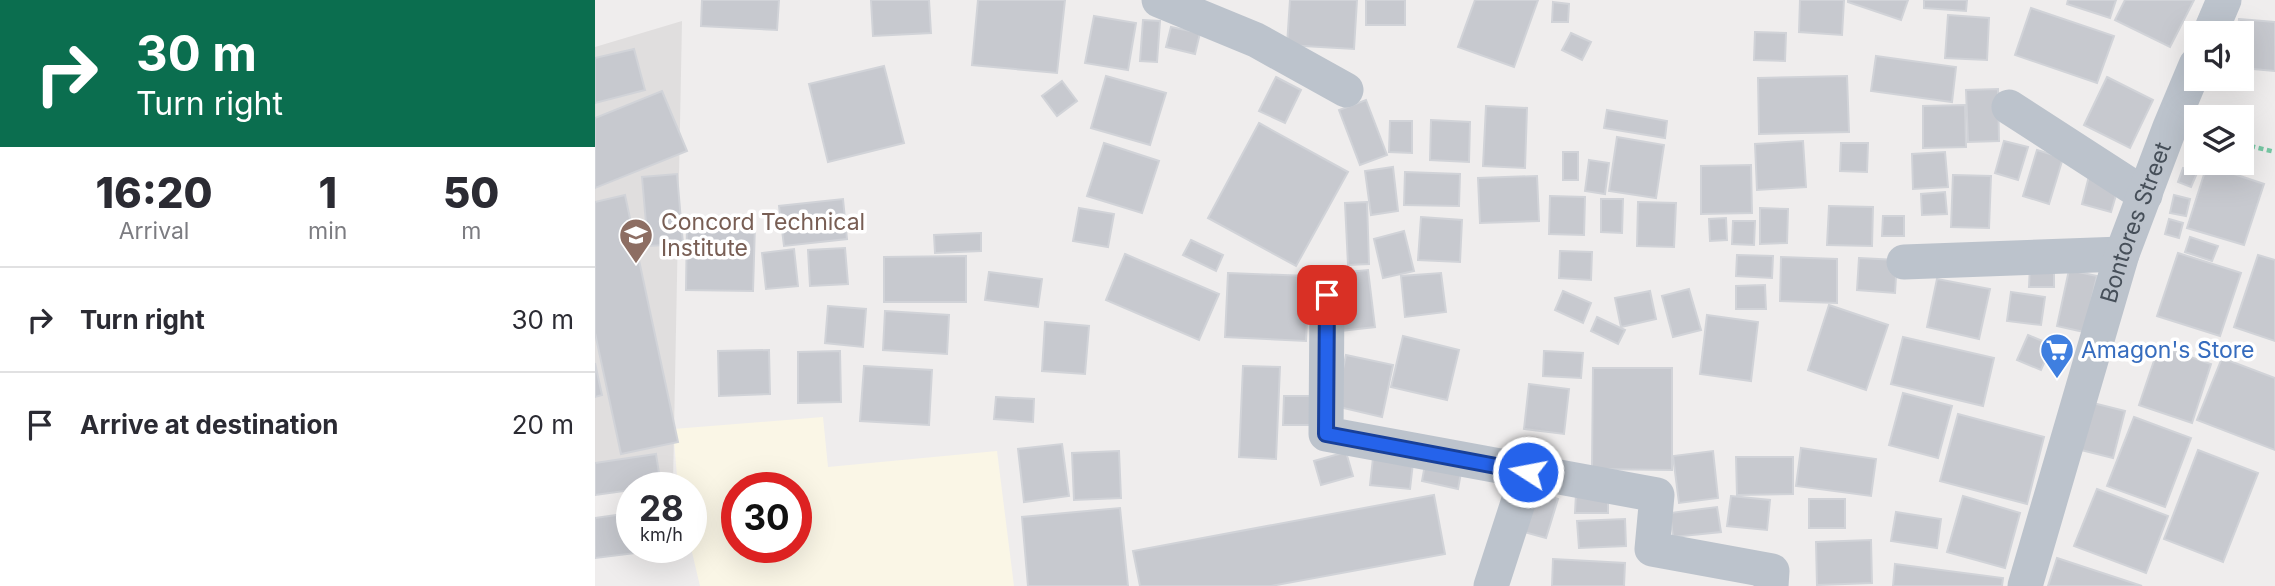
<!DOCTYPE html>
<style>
body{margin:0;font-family:Inter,sans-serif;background:#f7f7f7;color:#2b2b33;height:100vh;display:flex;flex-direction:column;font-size:26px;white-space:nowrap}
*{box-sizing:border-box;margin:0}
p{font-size:23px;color:#7c7c81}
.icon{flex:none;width:38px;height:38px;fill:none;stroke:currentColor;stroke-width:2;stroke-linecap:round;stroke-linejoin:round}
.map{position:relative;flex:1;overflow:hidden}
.panel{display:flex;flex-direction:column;background:#fff;width:595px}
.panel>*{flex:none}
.top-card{background:#0b6e4f;color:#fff;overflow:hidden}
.tools{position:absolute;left:1589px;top:21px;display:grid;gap:14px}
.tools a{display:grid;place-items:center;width:70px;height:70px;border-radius:0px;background:#fff;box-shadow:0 7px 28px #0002;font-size:35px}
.speed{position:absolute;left:21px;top:472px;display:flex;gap:14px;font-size:35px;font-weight:700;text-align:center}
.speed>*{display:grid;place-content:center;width:91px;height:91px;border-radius:50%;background:#fff;box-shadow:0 7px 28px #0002;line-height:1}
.speed small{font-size:18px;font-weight:400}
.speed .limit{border:10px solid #d22;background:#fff;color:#111}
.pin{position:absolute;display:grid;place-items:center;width:60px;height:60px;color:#fff;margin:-30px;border-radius:14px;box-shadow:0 4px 10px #0006}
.me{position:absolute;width:77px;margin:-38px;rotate:281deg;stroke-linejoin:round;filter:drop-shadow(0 0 5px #0008)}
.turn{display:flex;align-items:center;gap:24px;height:147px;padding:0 21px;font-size:32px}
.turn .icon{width:91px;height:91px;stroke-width:2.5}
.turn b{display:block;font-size:49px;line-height:60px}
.eta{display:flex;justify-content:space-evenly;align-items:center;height:119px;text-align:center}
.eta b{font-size:42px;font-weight:800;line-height:49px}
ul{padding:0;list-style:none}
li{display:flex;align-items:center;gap:21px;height:105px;padding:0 21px;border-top:2px solid #e1e1e2}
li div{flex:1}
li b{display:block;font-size:26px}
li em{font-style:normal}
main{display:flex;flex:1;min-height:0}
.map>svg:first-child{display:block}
</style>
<main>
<section class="panel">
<div class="top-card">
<div class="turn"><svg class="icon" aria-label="right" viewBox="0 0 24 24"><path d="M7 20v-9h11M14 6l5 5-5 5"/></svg><div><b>30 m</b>Turn right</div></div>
</div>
<div class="eta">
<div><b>16:20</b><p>Arrival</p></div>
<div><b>1</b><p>min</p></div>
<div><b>50</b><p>m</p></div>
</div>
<ul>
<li><svg class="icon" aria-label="right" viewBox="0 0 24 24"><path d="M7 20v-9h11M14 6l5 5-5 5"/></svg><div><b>Turn right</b></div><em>30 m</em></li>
<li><svg class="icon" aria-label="arrive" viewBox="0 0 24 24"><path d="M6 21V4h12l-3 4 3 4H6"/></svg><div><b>Arrive at destination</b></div><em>20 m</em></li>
</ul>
</section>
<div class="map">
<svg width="1680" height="586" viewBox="0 0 1680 586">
<rect width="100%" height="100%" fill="#efeded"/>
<path fill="#faf6e6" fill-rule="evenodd" d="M 228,417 L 233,467 L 402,451 L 419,586 L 105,586 L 96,548 L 96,488 L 83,488 L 78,429 ZM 142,488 L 201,488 L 201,548 L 142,548 Z"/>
<path fill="#e0dede" d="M 87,21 L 78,483 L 0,495 L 0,47 Z"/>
<g fill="#c7c9cf" stroke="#d1d3d8" stroke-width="2">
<path d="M 107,0 L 184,0 L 182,30 L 106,26 Z"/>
<path d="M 276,0 L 334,0 L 336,33 L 278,36 Z"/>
<path d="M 383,0 L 470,0 L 462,73 L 377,65 Z"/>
<path d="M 695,0 L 762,0 L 759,49 L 692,45 Z"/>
<rect x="771" y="0" width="39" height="25"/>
<path d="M 880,0 L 943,0 L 919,67 L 863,47 Z"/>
<path d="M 1205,0 L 1249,0 L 1247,35 L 1204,32 Z"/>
<path d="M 1253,0 L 1313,0 L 1306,20 L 1253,2 Z"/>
<path d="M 1329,0 L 1372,0 L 1371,11 L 1329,8 Z"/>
<path d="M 1473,0 L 1521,0 L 1515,18 L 1472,4 Z"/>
<path d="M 1530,0 L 1599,0 L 1575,47 L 1520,20 Z"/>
<path d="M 958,2 L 974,4 L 973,22 L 957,22 Z"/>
<path d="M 1436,8 L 1519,36 L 1502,83 L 1420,55 Z"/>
<path d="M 1353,15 L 1394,18 L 1392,60 L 1350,58 Z"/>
<path d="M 499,16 L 541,23 L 533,70 L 490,63 Z"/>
<path d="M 1644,19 L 1680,22 L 1680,71 L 1647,68 L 1647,33 L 1643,33 Z"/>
<path d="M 548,20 L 565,21 L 562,62 L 545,61 Z"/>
<path d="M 576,27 L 605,33 L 600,54 L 571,47 Z"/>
<path d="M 1160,32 L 1191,33 L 1190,61 L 1159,60 Z"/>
<path d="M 976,33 L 996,42 L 987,60 L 967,50 Z"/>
<path d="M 39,49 L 50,90 L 0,103 L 0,58 Z"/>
<path d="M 1281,56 L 1361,67 L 1357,102 L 1276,91 Z"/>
<path d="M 289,66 L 309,143 L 233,162 L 214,84 Z"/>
<path d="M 511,76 L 571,93 L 555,145 L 496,128 Z"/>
<path d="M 1252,76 L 1254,132 L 1164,134 L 1163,78 Z"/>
<path d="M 681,77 L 706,90 L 690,123 L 664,111 Z"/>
<path d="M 1512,77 L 1558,100 L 1535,148 L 1489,125 Z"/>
<path d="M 467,81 L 482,101 L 462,116 L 447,96 Z"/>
<path d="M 1403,89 L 1404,141 L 1373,142 L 1371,90 Z"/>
<path d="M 67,91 L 92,151 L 0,188 L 0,118 Z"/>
<path d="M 771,100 L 792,155 L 765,165 L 744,110 Z"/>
<path d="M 1370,105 L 1371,147 L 1328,148 L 1328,106 Z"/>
<path d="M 891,106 L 932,108 L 930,168 L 888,166 Z"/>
<path d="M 1012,110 L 1072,121 L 1070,138 L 1009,128 Z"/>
<path d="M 836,120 L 875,122 L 874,162 L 835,160 Z"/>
<path d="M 795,121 L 817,121 L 817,153 L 794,152 Z"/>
<path d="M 664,123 L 753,172 L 701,266 L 613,218 Z"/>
<path d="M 1022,137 L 1069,145 L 1061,198 L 1014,191 Z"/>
<path d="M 1208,141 L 1211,187 L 1162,190 L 1160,144 Z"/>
<path d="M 1409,141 L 1433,147 L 1423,180 L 1400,173 Z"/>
<path d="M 509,143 L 564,161 L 547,213 L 492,196 Z"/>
<path d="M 1246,143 L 1273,143 L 1272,172 L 1245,171 Z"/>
<path d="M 1442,150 L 1468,158 L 1454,204 L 1428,196 Z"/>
<rect x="968" y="152" width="15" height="28"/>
<path d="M 1350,152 L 1353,187 L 1318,189 L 1317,154 Z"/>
<path d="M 994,160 L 1014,163 L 1010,194 L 990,191 Z"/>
<path d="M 1156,165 L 1157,213 L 1106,214 L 1106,166 Z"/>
<path d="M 1612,165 L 1669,184 L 1649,245 L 1592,228 Z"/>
<path d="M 798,167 L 803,211 L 776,215 L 770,171 Z"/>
<path d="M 1588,168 L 1602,173 L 1596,187 L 1583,182 Z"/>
<path d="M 810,172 L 865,174 L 864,206 L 809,205 Z"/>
<path d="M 82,174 L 88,244 L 53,246 L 47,177 Z"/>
<path d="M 1358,175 L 1396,176 L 1394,228 L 1356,227 Z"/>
<path d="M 942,176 L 944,221 L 885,223 L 883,178 Z"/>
<path d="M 1494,176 L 1524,185 L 1516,212 L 1487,204 Z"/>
<path d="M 1350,192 L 1352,214 L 1327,215 L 1326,194 Z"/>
<path d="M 30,195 L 83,442 L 26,454 L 0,333 L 0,202 Z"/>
<path d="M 1579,195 L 1595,199 L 1591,216 L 1575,213 Z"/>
<path d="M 955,196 L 990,197 L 989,235 L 954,234 Z"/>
<path d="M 248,199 L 252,239 L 189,246 L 184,206 Z"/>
<path d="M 1006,199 L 1028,199 L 1027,233 L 1006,232 Z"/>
<path d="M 772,202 L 774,264 L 753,265 L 750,203 Z"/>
<path d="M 1043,202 L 1081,203 L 1079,247 L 1042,246 Z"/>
<path d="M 1234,206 L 1278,207 L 1277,246 L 1232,245 Z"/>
<path d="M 484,208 L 519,214 L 513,247 L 478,241 Z"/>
<path d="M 1165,208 L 1193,209 L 1192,243 L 1165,244 Z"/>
<path d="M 1288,216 L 1309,216 L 1309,236 L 1287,236 Z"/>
<path d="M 826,217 L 867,220 L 865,262 L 823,260 Z"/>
<path d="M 1131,218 L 1132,240 L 1115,241 L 1114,219 Z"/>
<path d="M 1574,219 L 1588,223 L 1584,238 L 1570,234 Z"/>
<path d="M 1138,221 L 1160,221 L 1159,245 L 1137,244 Z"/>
<path d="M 92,223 L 160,224 L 158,291 L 91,290 Z"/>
<path d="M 809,231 L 819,271 L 788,278 L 779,239 Z"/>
<path d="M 386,233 L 386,251 L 340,253 L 339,235 Z"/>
<path d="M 1595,237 L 1623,246 L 1617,261 L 1590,252 Z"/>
<path d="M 596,240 L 628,255 L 621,271 L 588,255 Z"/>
<path d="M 250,248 L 253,284 L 215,286 L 213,250 Z"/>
<path d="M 199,249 L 203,286 L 171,289 L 167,253 Z"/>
<path d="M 965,251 L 997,252 L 996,280 L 964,278 Z"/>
<path d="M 1583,253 L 1646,273 L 1625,336 L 1562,316 Z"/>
<path d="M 530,254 L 624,294 L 604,340 L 511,300 Z"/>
<path d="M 1142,255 L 1178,256 L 1177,278 L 1141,276 Z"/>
<path d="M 1663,255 L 1680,260 L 1680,341 L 1639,327 Z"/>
<path d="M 371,256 L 371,302 L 289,302 L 289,257 Z"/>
<path d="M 1186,257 L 1242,259 L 1242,303 L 1185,301 Z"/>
<path d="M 1264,258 L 1302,260 L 1300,293 L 1262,290 Z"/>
<path d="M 1435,265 L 1459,265 L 1459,287 L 1434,287 Z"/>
<path d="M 773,270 L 780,327 L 737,332 L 731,274 Z"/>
<path d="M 1474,270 L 1502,276 L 1489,332 L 1462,326 Z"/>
<path d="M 394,272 L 447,279 L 443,307 L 390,300 Z"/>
<path d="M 633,273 L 714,276 L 711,341 L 630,337 Z"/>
<path d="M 846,273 L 851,312 L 810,317 L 806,276 Z"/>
<path d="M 1342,279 L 1395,289 L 1384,339 L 1332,327 Z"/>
<path d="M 1170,285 L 1171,309 L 1141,309 L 1141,286 Z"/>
<path d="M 1094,289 L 1106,330 L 1078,337 L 1067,296 Z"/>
<path d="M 968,291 L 996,303 L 988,323 L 960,310 Z"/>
<path d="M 1055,291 L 1061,319 L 1026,327 L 1020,298 Z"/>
<path d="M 1416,292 L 1450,297 L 1446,325 L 1412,321 Z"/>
<path d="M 1234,305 L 1293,325 L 1271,390 L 1213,370 Z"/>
<path d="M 233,306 L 271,309 L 268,347 L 230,343 Z"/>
<path d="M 290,311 L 354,315 L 352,354 L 288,350 Z"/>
<path d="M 1112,315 L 1163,322 L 1156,381 L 1105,374 Z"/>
<path d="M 1002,317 L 1030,330 L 1023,344 L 996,331 Z"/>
<path d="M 450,322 L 494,326 L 490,374 L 447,371 Z"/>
<path d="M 1433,335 L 1457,345 L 1446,370 L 1422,360 Z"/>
<path d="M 808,336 L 864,350 L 852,400 L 796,387 Z"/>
<path d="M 1308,337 L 1399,358 L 1388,406 L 1296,384 Z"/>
<path d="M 1564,346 L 1616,364 L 1597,423 L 1544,405 Z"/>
<path d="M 174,350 L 175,394 L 124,396 L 123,351 Z"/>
<path d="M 245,351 L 246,402 L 203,403 L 203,352 Z"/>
<path d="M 949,351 L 988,353 L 986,378 L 948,376 Z"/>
<path d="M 751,355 L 798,365 L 787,417 L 740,406 Z"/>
<path d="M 1627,358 L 1680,378 L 1680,450 L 1602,420 Z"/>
<path d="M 0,363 L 7,395 L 0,397 Z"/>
<path d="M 269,366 L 337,370 L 334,425 L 265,421 Z"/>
<path d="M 648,366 L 685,367 L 681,459 L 644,457 Z"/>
<path d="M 998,368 L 1077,368 L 1077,470 L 997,469 Z"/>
<path d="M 934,384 L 974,389 L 969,434 L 929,429 Z"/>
<path d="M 1308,393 L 1357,406 L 1343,458 L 1294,445 Z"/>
<path d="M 689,396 L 719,396 L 718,425 L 688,425 Z"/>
<path d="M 401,397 L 439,399 L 438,422 L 399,419 Z"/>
<path d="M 1498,403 L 1530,411 L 1518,458 L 1486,450 Z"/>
<path d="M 1363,414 L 1449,437 L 1432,504 L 1345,481 Z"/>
<path d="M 1539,417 L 1596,438 L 1570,507 L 1512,486 Z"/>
<path d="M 467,444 L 474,496 L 429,502 L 423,449 Z"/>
<path d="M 1206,448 L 1281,459 L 1276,496 L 1201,486 Z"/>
<path d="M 779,449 L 819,454 L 815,489 L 775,485 Z"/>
<path d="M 1603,450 L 1663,473 L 1628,562 L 1569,539 Z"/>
<path d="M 524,451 L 526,498 L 479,500 L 477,453 Z"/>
<path d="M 1118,451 L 1123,498 L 1084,503 L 1078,456 Z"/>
<path d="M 751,452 L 758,476 L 726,485 L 719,461 Z"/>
<path d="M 61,454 L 66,486 L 37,488 L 37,490 L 0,495 L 0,463 Z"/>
<path d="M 1141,457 L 1198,457 L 1198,494 L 1142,495 Z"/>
<path d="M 831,459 L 867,467 L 863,489 L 827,481 Z"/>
<path d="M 1502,489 L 1573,516 L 1551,573 L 1479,546 Z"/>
<path d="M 937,491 L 963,499 L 951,538 L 925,531 Z"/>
<path d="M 981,494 L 1013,495 L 1013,513 L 980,513 Z"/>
<path d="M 839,495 L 850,554 L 676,586 L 545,586 L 538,551 Z"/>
<path d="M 1136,496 L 1175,500 L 1172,530 L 1132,526 Z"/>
<path d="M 1368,496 L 1425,513 L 1410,568 L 1352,552 Z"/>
<rect x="1214" y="499" width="36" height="29"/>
<path d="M 1122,507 L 1126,532 L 1078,537 L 1075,513 Z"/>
<path d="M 525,508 L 533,586 L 433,586 L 427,517 Z"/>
<path d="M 1301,512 L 1346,519 L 1342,548 L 1296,541 Z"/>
<path d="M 36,513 L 37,548 L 40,548 L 41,553 L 0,558 L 0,518 Z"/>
<path d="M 1030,519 L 1031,546 L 984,548 L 982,521 Z"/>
<path d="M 1276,540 L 1277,583 L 1222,585 L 1221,542 Z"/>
<path d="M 1462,558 L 1547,586 L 1453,586 Z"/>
<path d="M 958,559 L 1030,563 L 1029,586 L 957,586 Z"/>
<path d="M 1300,564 L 1408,578 L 1407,586 L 1298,586 Z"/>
</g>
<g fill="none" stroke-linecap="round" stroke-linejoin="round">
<path stroke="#76c8a4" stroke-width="4.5" stroke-dasharray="5 3.5" stroke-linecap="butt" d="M 1647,144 L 1680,152"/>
<g stroke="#bcc3cc" stroke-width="35">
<path d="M 564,0 L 661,40 L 751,90"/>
<path d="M 1615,33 L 1629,0"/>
<path d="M 1414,107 L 1550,195"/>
<path d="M 1309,262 L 1527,254"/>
<path d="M 732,295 L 731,434 L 1062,495 L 1057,549 L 1177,571 L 1176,586"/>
<path d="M 896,586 L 933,472"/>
<path id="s1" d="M 1430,586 L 1527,254 L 1575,127 L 1601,65"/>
</g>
</g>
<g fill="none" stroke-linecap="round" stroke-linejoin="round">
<g stroke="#184099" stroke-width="18">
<path id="route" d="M 732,295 L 731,434 L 933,472"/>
</g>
<use href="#route" stroke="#2563eb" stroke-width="12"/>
</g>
<defs>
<g id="school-pin" transform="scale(1.75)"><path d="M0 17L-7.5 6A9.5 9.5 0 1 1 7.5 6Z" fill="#8d6e63" stroke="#fff"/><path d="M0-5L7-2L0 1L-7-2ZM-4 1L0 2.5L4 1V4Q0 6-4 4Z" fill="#fff"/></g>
<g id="supermarket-pin" transform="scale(1.75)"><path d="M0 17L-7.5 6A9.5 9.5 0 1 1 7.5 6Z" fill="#3f7fe0" stroke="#fff"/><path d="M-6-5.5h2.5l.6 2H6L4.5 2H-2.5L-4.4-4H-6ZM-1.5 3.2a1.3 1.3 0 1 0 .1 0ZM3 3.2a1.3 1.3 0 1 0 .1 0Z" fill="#fff"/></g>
</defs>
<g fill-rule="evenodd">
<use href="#school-pin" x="41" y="235"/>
<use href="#supermarket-pin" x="1462" y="350"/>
</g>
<g text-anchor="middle" stroke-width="7" stroke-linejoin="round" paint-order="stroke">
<g font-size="23" fill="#785e54" stroke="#fff" text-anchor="start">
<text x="66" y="230">Concord Technical<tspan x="66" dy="26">Institute</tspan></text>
</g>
<g font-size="23" fill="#464f59" stroke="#fff">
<text dy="8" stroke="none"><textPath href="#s1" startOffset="380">Bontores Street</textPath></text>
</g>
<g font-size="23" fill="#366cbe" stroke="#fff" text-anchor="start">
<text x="1486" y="358">Amagon's Store</text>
</g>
</g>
</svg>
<div class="tools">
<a><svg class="icon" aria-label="sound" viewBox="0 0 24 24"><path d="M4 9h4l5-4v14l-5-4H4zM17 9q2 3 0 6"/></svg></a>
<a><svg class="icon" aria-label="layers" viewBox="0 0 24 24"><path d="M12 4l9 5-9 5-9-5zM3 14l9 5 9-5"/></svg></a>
</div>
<div class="speed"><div>28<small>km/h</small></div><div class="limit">30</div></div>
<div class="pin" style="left:732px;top:295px;background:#d93025"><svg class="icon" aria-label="arrive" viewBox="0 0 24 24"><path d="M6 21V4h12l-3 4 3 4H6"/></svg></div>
<svg class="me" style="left:933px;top:472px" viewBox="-20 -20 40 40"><circle r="17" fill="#2563eb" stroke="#fff" stroke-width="3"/><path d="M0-11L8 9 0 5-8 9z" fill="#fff"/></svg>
</div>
</main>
